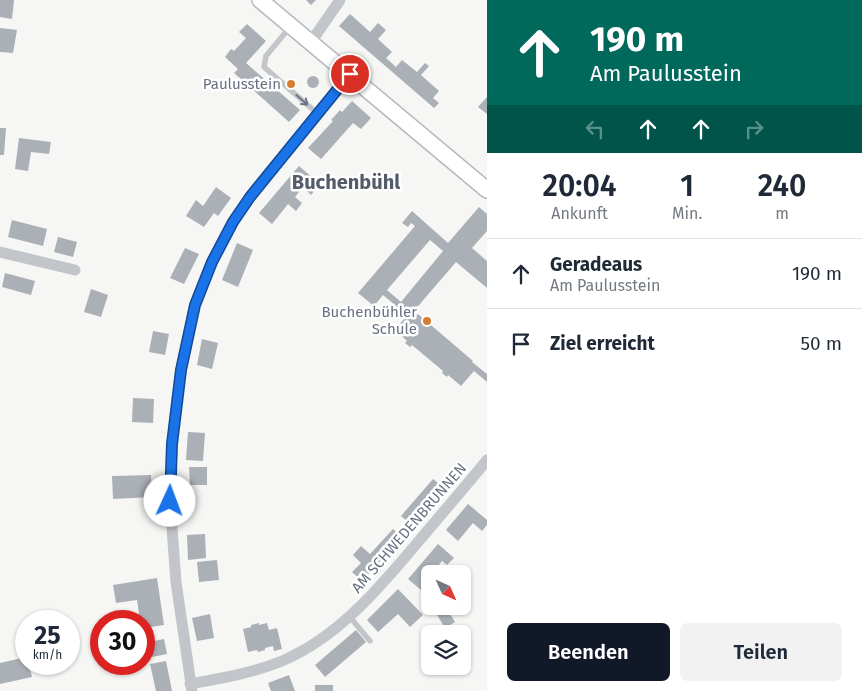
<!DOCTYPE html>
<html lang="de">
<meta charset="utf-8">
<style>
body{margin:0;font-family:"Fira Sans",sans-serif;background:#f2f2f3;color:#1f2937;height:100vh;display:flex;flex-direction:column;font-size:19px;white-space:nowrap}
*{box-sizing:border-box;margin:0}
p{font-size:16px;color:#747a83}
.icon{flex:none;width:28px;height:28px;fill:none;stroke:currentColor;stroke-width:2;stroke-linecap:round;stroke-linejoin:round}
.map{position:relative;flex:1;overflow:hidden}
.side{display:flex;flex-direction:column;background:#fff;width:375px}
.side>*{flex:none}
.hud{background:#00695c;color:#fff;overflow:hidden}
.needle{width:32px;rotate:135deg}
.controls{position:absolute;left:421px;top:565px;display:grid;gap:10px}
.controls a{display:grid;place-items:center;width:50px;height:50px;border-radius:8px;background:#fff;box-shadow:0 1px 4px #0004;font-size:25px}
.speed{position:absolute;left:15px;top:610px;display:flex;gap:10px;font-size:25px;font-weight:700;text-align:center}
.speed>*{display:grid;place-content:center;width:65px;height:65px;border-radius:50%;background:#fff;box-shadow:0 1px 4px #0004;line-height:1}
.speed small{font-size:12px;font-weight:400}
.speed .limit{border:8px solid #d22;background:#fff;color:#111}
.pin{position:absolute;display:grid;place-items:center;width:42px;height:42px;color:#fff;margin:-21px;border:2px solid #fff;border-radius:50%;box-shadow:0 1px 5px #0007}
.me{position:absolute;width:55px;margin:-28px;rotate:2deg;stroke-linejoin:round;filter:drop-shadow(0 0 4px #0008)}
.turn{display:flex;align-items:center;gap:18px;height:105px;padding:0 20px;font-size:22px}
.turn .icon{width:65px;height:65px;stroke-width:2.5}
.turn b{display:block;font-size:35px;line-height:42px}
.lanes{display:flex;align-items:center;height:48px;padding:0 20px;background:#0003;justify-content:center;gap:25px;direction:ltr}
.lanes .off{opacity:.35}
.eta{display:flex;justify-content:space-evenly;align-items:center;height:85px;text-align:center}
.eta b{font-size:30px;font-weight:600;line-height:35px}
.primary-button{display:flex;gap:10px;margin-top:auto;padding:10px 20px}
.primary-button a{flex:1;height:58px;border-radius:8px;background:#111827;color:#fff;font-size:20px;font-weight:600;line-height:58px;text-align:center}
.primary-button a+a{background:#f2f2f3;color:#1f2937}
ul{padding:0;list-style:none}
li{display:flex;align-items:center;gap:15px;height:70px;padding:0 20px;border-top:1px solid #e0e1e3}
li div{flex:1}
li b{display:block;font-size:19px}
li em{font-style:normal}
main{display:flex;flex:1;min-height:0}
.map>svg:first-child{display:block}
</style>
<main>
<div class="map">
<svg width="487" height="691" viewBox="0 0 487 691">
<rect width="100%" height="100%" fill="#f6f7f4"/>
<g fill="#abb0b7" fill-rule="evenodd">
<path d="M 0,0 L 14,0 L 12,19 L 0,17 Z"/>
<path d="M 306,0 L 316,0 L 311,5 Z"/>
<path d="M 350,14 L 370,32 L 378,23 L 386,30 L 378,39 L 392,52 L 386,58 L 396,67 L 402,60 L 417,72 L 425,63 L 429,66 L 421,75 L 439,91 L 433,98 L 439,103 L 434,108 L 339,26 Z"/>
<path d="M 247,24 L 266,41 L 246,63 L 300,110 L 289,122 L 234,73 L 238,69 L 225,57 L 231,49 L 234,51 L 246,38 L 239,32 Z"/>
<path d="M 0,28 L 17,30 L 13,53 L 0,52 Z"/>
<circle cx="313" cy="82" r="6"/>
<path d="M 487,97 L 487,114 L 478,107 Z"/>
<path d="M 352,101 L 371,118 L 361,129 L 353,123 L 321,159 L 308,148 L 333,121 L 331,120 L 340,110 L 342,112 Z"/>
<path d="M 0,128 L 6,128 L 4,155 L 0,155 Z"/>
<path d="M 19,138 L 51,142 L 49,154 L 31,152 L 28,171 L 15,169 Z"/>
<path d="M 299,166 L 320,184 L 311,195 L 303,187 L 295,197 L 302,203 L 296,211 L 288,204 L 272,224 L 259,213 Z"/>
<path d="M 216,187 L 231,198 L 218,216 L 214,213 L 204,227 L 186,216 L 196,200 L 203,206 Z"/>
<path d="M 479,207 L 487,214 L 487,231 L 472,248 L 487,261 L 487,288 L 456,262 L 413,312 L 417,315 L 418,314 L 473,361 L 472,362 L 487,374 L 487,382 L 474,371 L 461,386 L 448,375 L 447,377 L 442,373 L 443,371 L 412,345 L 410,347 L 405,343 L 407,341 L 395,330 L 407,315 L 383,295 L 374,306 L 358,293 L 415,226 L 411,223 L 408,227 L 402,223 L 412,211 L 448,243 ZM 430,240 L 443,251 L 401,302 L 387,290 Z"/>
<path d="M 12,220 L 47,229 L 43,246 L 8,237 Z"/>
<path d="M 58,237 L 77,242 L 73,257 L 54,252 Z"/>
<path d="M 237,243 L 253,250 L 238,287 L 222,280 Z"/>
<path d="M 185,248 L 199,254 L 184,284 L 170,278 Z"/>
<path d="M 5,273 L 35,281 L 31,295 L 2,287 Z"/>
<path d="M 91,289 L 108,295 L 101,317 L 84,312 Z"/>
<path d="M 153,331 L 169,334 L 165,355 L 149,352 Z"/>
<path d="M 202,339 L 218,343 L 212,369 L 197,365 Z"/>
<path d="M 133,398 L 154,399 L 153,423 L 132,422 Z"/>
<path d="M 188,432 L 205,433 L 203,461 L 186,460 Z"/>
<path d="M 189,467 L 207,467 L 207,485 L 190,485 Z"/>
<path d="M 151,475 L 152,497 L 113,499 L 112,476 Z"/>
<path d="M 433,479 L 443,487 L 412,525 L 401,516 Z"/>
<path d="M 468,504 L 487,520 L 487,525 L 482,531 L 473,523 L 458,541 L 446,530 Z"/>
<path d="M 393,529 L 402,537 L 362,581 L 352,572 L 361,563 L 353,555 L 361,546 L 370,554 Z"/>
<path d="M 205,534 L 206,558 L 188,560 L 187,535 Z"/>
<path d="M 438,544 L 454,558 L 447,565 L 442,561 L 435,570 L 434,569 L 427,577 L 430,579 L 430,594 L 428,596 L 408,579 Z"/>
<path d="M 217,560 L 219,580 L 199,582 L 197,562 Z"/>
<path d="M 157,578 L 164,625 L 144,628 L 144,621 L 140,621 L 137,600 L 116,603 L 113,585 Z"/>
<path d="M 398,589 L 423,615 L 410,627 L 398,614 L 378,632 L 367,620 Z"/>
<path d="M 447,609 L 455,622 L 445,628 L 437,615 Z"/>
<path d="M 210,614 L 214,638 L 197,641 L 192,618 Z"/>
<path d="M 259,623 L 259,625 L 267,623 L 269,630 L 277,628 L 282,649 L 274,651 L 273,646 L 265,648 L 265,650 L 258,652 L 257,650 L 248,652 L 243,629 L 251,627 L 251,625 Z"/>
<path d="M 356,630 L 366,642 L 325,677 L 315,665 Z"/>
<path d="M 164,639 L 167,654 L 152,657 L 149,642 Z"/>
<path d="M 26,657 L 26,664 L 29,664 L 32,677 L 0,684 L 0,663 Z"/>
<path d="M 166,661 L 172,691 L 156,691 L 150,664 Z"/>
<path d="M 289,675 L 295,691 L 271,691 L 268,683 Z"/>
<rect x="315" y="685" width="18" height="6"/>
</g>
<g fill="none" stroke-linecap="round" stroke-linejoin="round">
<g stroke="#b5b8bd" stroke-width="18">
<path id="secondary" d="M 260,0 L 487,190"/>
</g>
<g stroke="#c2c5c9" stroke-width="5.5">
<path d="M 290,27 L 266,56 L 264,67 L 318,114"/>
<path d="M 349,616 L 370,641"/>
</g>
<g stroke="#c2c5c9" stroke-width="11">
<path d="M 311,42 L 340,0"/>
<path d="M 0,252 L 75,270"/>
<path d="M 190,684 C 221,678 253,673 282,661 C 339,637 380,587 418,542 C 441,515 464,488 487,460"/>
<path d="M 192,691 L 176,582 L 170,501 L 172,444 L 181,370 L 195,305 L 212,262 L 233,222 L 250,197 L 350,74"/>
</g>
<use href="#secondary" stroke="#fff" stroke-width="15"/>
</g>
<defs><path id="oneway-shaft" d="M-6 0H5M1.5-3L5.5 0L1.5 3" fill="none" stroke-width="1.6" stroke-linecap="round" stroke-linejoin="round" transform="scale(1.25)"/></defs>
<use stroke="#6c7586" href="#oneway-shaft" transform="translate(302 100) rotate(41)"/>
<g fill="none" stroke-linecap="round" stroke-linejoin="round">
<g stroke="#114b97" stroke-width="12">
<path id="route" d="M 170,501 L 172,444 L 181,370 L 195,305 L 212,262 L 233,222 L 250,197 L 350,74"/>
</g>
<use href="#route" stroke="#1a73e8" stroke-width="9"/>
</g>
<g fill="#d77d33" stroke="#fff" stroke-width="2">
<circle cx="291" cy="84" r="5"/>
<circle cx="427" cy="321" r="5"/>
</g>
<g text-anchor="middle" stroke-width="5" stroke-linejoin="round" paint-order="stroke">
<g font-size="15" fill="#687183" stroke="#fff" text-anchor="end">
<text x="281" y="89">Paulusstein</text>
<text x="417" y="317">Buchenbühler<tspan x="417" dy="17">Schule</tspan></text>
</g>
<g font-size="15" fill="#687183" stroke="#fff">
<text transform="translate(409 528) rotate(-49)" y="5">AM SCHWEDENBRUNNEN</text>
</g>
<g font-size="20" font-weight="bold" fill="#555c69" stroke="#fff">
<text x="346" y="189">Buchenbühl</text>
</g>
</g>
</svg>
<div class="controls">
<a><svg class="needle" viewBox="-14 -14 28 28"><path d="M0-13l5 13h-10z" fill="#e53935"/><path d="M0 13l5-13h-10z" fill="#747a83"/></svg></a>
<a><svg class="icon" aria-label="layers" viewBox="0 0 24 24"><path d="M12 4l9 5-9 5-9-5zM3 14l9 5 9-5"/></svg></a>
</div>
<div class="speed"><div>25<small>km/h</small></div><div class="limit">30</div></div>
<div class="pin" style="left:350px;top:74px;background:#d93025"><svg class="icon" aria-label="arrive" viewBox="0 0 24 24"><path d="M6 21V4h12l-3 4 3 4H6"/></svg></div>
<svg class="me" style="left:170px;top:501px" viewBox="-20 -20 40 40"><circle r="19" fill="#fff"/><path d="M0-13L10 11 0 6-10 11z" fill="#1a73e8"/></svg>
</div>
<section class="side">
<div class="hud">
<div class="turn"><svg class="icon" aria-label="ahead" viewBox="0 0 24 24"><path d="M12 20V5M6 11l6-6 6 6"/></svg><div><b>190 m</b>Am Paulusstein</div></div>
<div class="lanes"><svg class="icon off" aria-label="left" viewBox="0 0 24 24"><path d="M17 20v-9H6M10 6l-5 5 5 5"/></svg><svg class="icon" aria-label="ahead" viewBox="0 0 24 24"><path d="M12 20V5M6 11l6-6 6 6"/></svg><svg class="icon" aria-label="ahead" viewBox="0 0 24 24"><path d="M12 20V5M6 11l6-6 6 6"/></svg><svg class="icon off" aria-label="right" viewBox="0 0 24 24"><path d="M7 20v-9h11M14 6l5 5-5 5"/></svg></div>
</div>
<div class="eta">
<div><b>20:04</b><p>Ankunft</p></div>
<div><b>1</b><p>Min.</p></div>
<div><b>240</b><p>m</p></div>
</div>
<ul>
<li><svg class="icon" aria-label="ahead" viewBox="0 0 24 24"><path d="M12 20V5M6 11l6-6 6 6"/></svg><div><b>Geradeaus</b><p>Am Paulusstein</p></div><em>190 m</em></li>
<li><svg class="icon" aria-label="arrive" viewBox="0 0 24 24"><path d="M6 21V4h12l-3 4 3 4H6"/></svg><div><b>Ziel erreicht</b></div><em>50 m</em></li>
</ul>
<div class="primary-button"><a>Beenden</a><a>Teilen</a></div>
</section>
</main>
